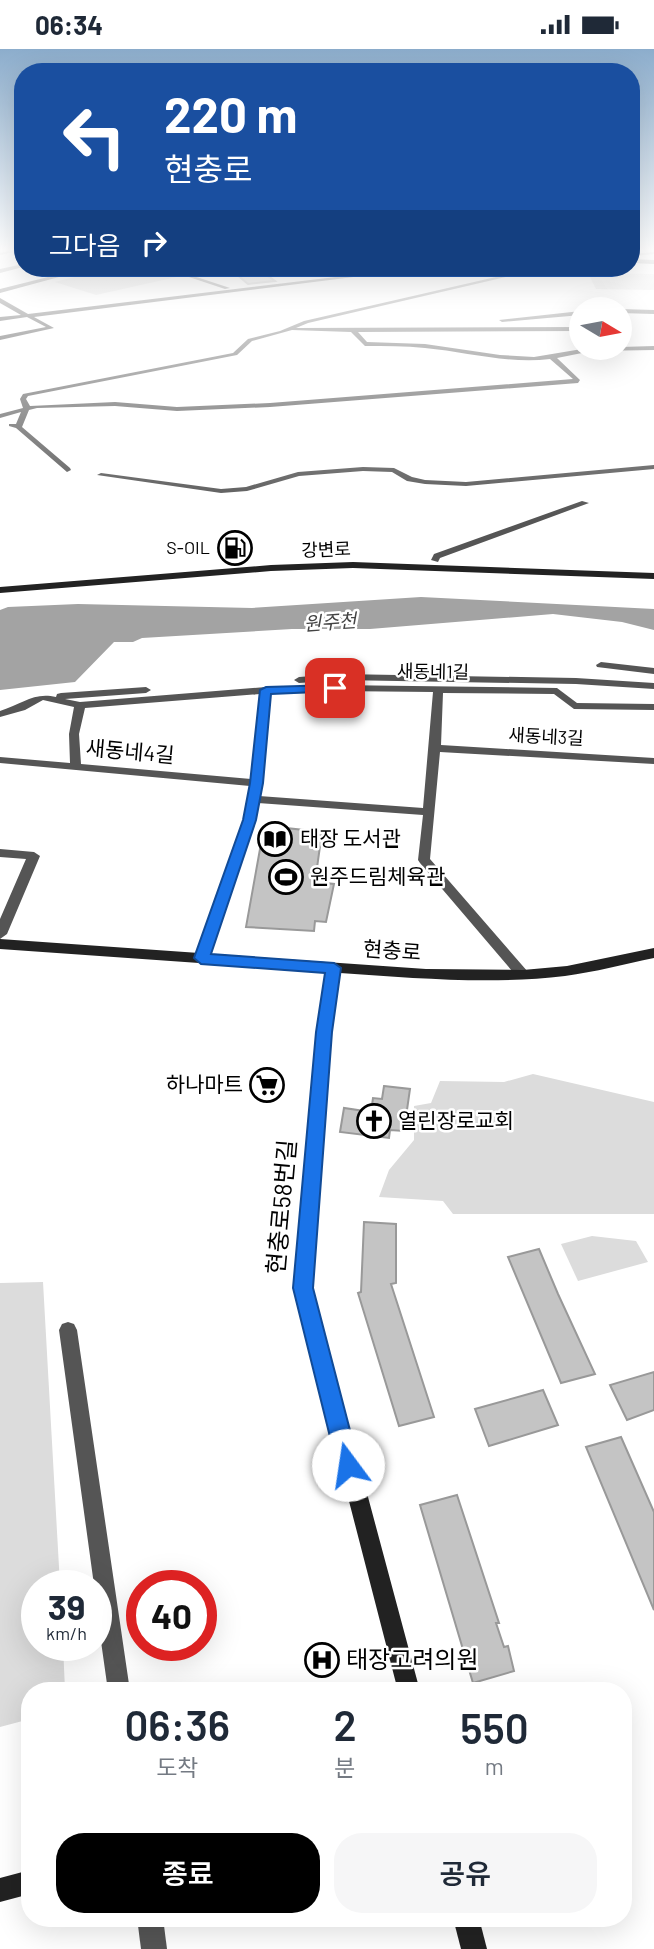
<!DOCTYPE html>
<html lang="ko">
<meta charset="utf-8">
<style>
body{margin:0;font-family:Barlow,"Noto Sans KR",sans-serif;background:#f6f6f7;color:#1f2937;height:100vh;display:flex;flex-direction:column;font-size:26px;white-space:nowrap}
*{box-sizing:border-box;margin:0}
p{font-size:23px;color:#747a83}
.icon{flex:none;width:38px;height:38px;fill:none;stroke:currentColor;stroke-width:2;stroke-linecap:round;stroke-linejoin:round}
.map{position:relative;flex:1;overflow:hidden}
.details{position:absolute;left:21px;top:1633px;width:611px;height:245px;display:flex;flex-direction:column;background:#fff;border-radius:28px;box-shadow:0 7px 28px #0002}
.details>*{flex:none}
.hud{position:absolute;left:14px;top:14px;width:626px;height:214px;border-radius:28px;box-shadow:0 7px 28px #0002;background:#1a4fa0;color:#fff;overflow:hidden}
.needle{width:46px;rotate:100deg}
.buttons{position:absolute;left:569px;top:248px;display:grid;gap:14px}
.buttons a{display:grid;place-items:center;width:63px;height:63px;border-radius:50%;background:#fff;box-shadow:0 7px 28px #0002;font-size:35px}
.speed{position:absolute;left:21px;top:1521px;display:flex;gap:14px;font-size:35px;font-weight:700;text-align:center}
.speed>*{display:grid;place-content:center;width:91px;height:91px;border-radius:50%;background:#fff;box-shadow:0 7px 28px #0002;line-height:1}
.speed small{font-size:18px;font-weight:400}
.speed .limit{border:10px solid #d22;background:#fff;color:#111}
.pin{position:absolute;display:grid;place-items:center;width:60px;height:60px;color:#fff;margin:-30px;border-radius:14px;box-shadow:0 4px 10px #0006}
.me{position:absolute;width:77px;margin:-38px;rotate:346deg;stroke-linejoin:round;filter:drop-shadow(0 0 5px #0008)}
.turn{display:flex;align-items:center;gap:24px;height:147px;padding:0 35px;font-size:32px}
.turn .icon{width:91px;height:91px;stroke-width:2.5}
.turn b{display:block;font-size:49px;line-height:60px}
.then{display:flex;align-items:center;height:66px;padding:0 35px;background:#0003;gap:14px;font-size:26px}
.eta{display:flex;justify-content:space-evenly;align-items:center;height:119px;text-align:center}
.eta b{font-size:42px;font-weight:600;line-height:49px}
.cta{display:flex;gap:14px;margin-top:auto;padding:14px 35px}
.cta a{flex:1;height:80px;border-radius:28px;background:#000;color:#fff;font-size:28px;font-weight:600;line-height:80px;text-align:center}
.cta a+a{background:#f6f6f7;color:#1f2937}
.status{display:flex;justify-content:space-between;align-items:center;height:49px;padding:0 35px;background:#fff;direction:ltr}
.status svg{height:19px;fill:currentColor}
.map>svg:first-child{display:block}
</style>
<div class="status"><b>06:34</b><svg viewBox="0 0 49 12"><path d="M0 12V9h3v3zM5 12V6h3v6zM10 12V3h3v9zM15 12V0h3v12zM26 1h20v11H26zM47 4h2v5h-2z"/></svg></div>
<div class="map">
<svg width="654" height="1900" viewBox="0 0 654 1900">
<rect width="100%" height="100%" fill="#fff"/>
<g fill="#dcdcdc">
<path d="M 109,219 L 154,219 L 181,227 L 96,246 L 55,233 Z"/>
<path d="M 588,224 L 654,225 L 654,241 L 596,240 Z"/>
<path d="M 533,1025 L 654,1053 L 654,1165 L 453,1165 L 443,1152 L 379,1148 L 389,1121 L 414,1091 L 414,1057 L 431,1054 L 440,1032 L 504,1033 Z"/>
<path d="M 592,1187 L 636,1192 L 648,1213 L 578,1232 L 561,1195 Z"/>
<path d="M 43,1233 L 60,1536 L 37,1536 L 37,1596 L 63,1596 L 65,1641 L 30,1642 L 30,1670 L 0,1678 L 0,1234 Z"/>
</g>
<path fill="#a3a3a3" d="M 421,548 L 654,560 L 654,581 L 622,573 L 553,565 L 370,580 L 292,580 L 142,589 L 133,593 L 114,593 L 75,633 L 0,641 L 0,561 L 8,558 L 78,555 L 252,559 Z"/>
<g fill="#c4c4c4" stroke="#999" stroke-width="2">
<path d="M 261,222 L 275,232 L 248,235 L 235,224 Z"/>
<path d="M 268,777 L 322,783 L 315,833 L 334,835 L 326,873 L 315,872 L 314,882 L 246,878 L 260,800 Z"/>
<path d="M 384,1037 L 410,1040 L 404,1082 L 390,1081 L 389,1089 L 340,1083 L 344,1059 L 371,1063 L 373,1049 L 382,1050 Z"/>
<path d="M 364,1173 L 396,1175 L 396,1234 L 391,1235 L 434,1368 L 399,1377 L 358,1244 L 361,1243 Z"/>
<path d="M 539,1200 L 558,1245 L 595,1325 L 561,1334 L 508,1208 Z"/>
<path d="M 654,1323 L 654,1361 L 627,1371 L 610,1336 Z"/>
<path d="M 543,1341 L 558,1376 L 489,1397 L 475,1360 Z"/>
<path d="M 621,1388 L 654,1463 L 654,1561 L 586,1398 Z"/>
<path d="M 457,1446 L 499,1574 L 496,1574 L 504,1598 L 508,1597 L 514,1622 L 473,1634 L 420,1456 Z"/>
</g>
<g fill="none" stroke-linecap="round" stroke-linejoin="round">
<g fill="#555" fill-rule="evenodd">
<path d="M 18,200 L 23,201 L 0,206 L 0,204 Z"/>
<path d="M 654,203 L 654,205 L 632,207 L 632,205 Z"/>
<path d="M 23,215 L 23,218 L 0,224 L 0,220 Z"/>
<path d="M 383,219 L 393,221 L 390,223 Z"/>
<path d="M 535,219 L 544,219 L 308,274 L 296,279 L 581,278 L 581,282 L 358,283 L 367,293 L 425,295 L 500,306 L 534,308 L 588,299 L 654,297 L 654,301 L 592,302 L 557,309 L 580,331 L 578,334 L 270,358 L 177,362 L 115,357 L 37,359 L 29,361 L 22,378 L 70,419 L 71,421 L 67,423 L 16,379 L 9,377 L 9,375 L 16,375 L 21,363 L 0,369 L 0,365 L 23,359 L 20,350 L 23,345 L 233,304 L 248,290 L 280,282 L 304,272 ZM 292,281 L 351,283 L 365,297 C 385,297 405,297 425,299 C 467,303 508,315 550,310 L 573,330 L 270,354 L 177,358 L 115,353 L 30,357 L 26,350 L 28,347 L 237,306 L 252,292 Z"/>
<path d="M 620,260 L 654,261 L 654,265 L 620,264 L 618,261 Z"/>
<path d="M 581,262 L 581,266 L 502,273 L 499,271 Z"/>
<path d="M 654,416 L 654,420 L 466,437 L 425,435 L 407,432 L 392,423 L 363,422 L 299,427 L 247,442 L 221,444 L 97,426 L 101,424 L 221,440 L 246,438 L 298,423 L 363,418 L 394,419 L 412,428 L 425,431 L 466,433 Z"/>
<path d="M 582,452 L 589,454 L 440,509 L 438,513 L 431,511 L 434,505 Z"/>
<path d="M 601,613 L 654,619 L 654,625 L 597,618 L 596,616 Z"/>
<path d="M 341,625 L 576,629 L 654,634 L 654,640 L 576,635 L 341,631 L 299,634 L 294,631 L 299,628 Z"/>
<path d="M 335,636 L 557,639 L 577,654 L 654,655 L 654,661 L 574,660 L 554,645 L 443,644 L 441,696 L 654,709 L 654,715 L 440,703 L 430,810 L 528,923 L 530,926 L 528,929 L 518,929 L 420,814 L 418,811 L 423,766 L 258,754 L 255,771 L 208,909 L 201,914 L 194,909 L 243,771 L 250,737 L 0,714 L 0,708 L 70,714 L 69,685 L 74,658 L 43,651 L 25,661 L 0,668 L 0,662 C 23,655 33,643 56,648 L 57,645 L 61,644 L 146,638 L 151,641 L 146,644 L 65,650 L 80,653 L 266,638 ZM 335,642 L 433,643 L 423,759 L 259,747 L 271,644 ZM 260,645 L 251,730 L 81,715 L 79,685 L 85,659 Z"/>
<path d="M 0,800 L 34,803 L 40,807 L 7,885 L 0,890 L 0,870 L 26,810 L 0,808 Z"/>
<path d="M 68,1273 L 74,1275 L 77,1281 L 130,1642 L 108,1642 L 96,1557 L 96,1536 L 94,1536 L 59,1281 L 62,1275 Z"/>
<path d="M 137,1869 L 163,1869 L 167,1900 L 141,1900 Z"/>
</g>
<g fill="#222" fill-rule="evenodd">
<path d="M 632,210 L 654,211 L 654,215 L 632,214 Z"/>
<path d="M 84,219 L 92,219 L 0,244 L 0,240 Z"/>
<path d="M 162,219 L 169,219 L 230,239 L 225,240 Z"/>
<path d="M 411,219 L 425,219 L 34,268 L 54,279 L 0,291 L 0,287 L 46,278 L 27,268 L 0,272 L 0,268 L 21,266 L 0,254 L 0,249 L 28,265 Z"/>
<path d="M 353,513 L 654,524 L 654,530 L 353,519 L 271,522 L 0,544 L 0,538 L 271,516 Z"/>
<path d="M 0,890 L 426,920 L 523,921 L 567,917 L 654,899 L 654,909 C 625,915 595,923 565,927 C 491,936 414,929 340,924 L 331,983 L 312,1239 L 420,1642 L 398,1642 L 294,1239 L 317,983 L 327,923 L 0,900 Z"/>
<path d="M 30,1821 L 30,1845 L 0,1853 L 0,1829 Z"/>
<path d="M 453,1869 L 479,1869 L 487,1900 L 461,1900 Z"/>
</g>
</g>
<linearGradient id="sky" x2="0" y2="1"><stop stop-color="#8cadcc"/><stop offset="0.43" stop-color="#fff"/><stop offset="1" stop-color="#fff" stop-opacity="0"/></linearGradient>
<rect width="654" height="466" fill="url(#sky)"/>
<path fill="#1a73e8" stroke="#114b97" stroke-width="2" d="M 335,636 L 339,637 L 339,642 L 271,645 L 263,734 L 256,771 L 211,905 L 334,914 L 341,919 L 332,983 L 313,1239 L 359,1416 L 356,1424 L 348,1427 L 340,1424 L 337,1416 L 293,1239 L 316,983 L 325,924 L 201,915 L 194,909 L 243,771 L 250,734 L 260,641 L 266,638 Z"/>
<defs>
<g id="fuel-ring" transform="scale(1.75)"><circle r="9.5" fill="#fff" stroke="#000" stroke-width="1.5"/><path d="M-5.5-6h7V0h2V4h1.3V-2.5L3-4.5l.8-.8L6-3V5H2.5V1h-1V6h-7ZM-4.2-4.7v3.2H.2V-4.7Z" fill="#000"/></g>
<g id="library-ring" transform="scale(1.75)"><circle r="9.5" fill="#fff" stroke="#000" stroke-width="1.5"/><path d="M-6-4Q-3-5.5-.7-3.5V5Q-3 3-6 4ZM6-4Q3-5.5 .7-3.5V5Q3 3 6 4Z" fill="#000"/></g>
<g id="stadium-ring" transform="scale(1.75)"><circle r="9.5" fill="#fff" stroke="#000" stroke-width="1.5"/><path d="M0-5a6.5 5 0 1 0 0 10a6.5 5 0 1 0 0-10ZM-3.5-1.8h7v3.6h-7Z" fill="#000"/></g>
<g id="supermarket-ring" transform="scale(1.75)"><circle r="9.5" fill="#fff" stroke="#000" stroke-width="1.5"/><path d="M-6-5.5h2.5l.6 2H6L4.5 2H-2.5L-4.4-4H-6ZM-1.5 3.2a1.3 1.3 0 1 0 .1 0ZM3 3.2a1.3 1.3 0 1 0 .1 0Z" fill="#000"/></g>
<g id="church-ring" transform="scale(1.75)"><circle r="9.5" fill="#fff" stroke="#000" stroke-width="1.5"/><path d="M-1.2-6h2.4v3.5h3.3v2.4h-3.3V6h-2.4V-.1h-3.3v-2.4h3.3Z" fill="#000"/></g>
<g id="hospital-ring" transform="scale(1.75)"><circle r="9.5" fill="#fff" stroke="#000" stroke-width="1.5"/><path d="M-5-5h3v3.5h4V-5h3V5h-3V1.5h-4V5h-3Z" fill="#000"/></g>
</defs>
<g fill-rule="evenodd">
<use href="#fuel-ring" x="235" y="499"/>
<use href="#library-ring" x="275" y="790"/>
<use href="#stadium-ring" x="286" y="828"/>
<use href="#supermarket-ring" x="267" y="1036"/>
<use href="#church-ring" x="374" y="1072"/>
<use href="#hospital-ring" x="322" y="1611"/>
</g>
<g text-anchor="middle" stroke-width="5" stroke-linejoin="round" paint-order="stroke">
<g font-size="18" fill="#000" stroke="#fff" text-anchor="end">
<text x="210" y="505">S-OIL</text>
</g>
<g font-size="18" fill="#000" stroke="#fff">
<text transform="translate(326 501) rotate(-2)" y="6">강변로</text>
<text transform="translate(433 623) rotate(1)" y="6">새동네1길</text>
<text transform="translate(546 688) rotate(3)" y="6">새동네3길</text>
</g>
<g font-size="19" font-style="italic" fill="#444" stroke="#fff">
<text transform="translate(330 573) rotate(-4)" y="7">원주천</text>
</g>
<g font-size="21" fill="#000" stroke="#fff">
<text transform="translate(130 703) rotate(5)" y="7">새동네4길</text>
<text transform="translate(392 902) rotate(4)" y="7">현충로</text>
</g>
<g font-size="21" fill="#000" stroke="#fff" text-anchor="start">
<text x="300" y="797">태장 도서관</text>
<text x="310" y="835">원주드림체육관</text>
<text x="243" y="1043" text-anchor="end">하나마트</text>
<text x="398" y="1079">열린장로교회</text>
</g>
<g font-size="24" fill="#000" stroke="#fff">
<text transform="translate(282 1158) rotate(-85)" y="8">현충로58번길</text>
</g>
<g font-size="24" fill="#000" stroke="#fff" text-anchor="start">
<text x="346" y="1619">태장고려의원</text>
</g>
</g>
</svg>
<div class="buttons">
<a><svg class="needle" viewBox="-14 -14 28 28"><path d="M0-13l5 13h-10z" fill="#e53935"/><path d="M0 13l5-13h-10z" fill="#747a83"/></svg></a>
</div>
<div class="speed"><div>39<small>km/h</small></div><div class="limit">40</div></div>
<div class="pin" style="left:335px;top:639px;background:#d93025"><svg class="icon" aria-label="arrive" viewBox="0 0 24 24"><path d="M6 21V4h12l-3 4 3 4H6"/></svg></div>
<svg class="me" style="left:348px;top:1416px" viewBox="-20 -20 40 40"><circle r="19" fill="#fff"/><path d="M0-13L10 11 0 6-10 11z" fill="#1a73e8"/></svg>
<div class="hud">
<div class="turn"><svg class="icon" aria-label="left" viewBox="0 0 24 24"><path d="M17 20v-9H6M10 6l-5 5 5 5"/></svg><div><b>220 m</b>현충로</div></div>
<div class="then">그다음<svg class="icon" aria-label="right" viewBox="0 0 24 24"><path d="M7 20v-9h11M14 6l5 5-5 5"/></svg></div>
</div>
<section class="details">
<div class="eta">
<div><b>06:36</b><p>도착</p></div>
<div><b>2</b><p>분</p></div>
<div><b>550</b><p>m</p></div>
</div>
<div class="cta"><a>종료</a><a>공유</a></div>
</section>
</div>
